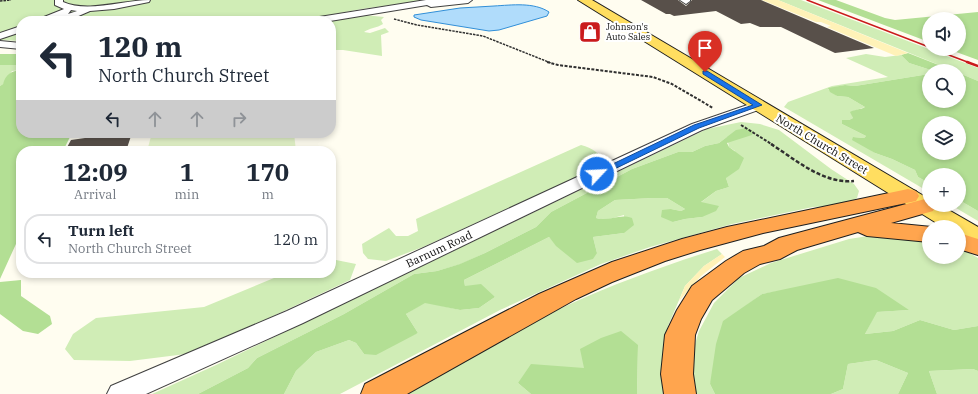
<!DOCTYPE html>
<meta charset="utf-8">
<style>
body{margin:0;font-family:"IBM Plex Serif",serif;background:#f2f2f3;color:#1f2937;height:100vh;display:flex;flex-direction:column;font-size:15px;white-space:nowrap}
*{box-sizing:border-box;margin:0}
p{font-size:13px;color:#747a83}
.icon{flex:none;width:22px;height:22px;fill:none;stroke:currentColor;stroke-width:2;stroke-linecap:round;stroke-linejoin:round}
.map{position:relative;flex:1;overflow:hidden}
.details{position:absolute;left:16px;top:146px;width:320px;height:132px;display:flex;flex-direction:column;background:#fff;border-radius:16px;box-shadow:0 2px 6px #0003}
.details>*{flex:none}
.hud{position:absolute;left:16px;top:16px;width:320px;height:122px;border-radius:16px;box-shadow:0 2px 6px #0003;background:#fff;color:#1f2937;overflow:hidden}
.controls{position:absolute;left:922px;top:12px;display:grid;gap:8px}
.controls a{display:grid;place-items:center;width:44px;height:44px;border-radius:50%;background:#fff;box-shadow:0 2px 6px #0003;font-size:20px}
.pin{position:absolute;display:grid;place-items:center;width:34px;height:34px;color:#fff;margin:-41px -17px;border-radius:50% 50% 50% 0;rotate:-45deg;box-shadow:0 0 4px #0007}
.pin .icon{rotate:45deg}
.me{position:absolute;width:44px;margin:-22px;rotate:65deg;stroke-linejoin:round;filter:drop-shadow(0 0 3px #0008)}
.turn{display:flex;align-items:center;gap:14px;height:84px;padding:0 16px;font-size:18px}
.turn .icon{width:52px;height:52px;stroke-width:2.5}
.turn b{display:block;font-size:28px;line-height:34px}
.lanes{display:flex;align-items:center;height:38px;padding:0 16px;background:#0003;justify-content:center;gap:20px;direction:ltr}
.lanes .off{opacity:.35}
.eta{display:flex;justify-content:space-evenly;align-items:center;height:68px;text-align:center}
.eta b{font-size:24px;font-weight:700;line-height:28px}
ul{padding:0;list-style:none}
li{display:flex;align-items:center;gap:12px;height:50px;margin:0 8px 6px;padding:0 8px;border:2px solid #e0e1e3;border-radius:16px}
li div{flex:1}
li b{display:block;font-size:15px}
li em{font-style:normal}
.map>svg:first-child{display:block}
</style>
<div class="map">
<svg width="978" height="394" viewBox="0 0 978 394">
<rect width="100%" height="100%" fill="#fffdf0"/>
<g fill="#d0edb6">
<path d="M 0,0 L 428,0 L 362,9 L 297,21 L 21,21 L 21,41 L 0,40 Z"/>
<path d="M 778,0 L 801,0 L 978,68 L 978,81 L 959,73 L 959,71 L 954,71 Z"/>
<path d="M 364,15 L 384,17 L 381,20 L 383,24 C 377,28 369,28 364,32 L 370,33 L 385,28 L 389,32 L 381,35 L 382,56 L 343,50 L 331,50 L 331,21 L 329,21 Z"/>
<path d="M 866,54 L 885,57 L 901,55 L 909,63 L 934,71 L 929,71 L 929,74 L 855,86 L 845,85 L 828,89 L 837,96 L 848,97 L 865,107 L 851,112 L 853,118 L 849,120 L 842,120 L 842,124 L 866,136 L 864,138 L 853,137 L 875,153 L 892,159 L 915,170 L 918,177 L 929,183 L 929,192 L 784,107 L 788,102 L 832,86 L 888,77 L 846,58 Z"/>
<path d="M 0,65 L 21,65 L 21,70 L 12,71 L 3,84 L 0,86 Z"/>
<path d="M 741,122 L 760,124 L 779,130 L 831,169 L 854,184 L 859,191 L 857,198 L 851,202 L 833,206 L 813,207 L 732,224 L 650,247 L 601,264 L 500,310 L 340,394 L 284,394 L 296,371 L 316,352 L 349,340 L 356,343 L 364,354 L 418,333 L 406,314 L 425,302 L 460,310 L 479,308 L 495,297 L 465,286 L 464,280 L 549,237 L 557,246 L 597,253 L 593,237 L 624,233 L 624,215 L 606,220 L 596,218 L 598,211 L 615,200 L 653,198 L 667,198 L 685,209 L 681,211 L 671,209 L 673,222 L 685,219 L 702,217 L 700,203 L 716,191 L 729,187 L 726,178 L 735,151 L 729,147 L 727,137 L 719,143 L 705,146 L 692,152 L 678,152 L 632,169 L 551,212 L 536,227 L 485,253 L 461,264 L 437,271 L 414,274 L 344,314 L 257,358 L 248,368 L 198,394 L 152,394 L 216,365 L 707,129 Z"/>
<path d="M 581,145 C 593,148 599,153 606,164 L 423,247 L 386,261 L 368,259 L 363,253 L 362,244 L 389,228 L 396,236 L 408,236 L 418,231 L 416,219 Z"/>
<path d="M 959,200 L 978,211 L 978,221 L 951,205 L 959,205 Z"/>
<path d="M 881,234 L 929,239 L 929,257 L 959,257 L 959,247 L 978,258 L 978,326 L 954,330 L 920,320 L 893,331 L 865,334 L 876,312 L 909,310 L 792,289 L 762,294 L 743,308 L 710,384 L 715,394 L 693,394 L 692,354 L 699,331 L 714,303 L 739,278 L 771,263 L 849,239 Z"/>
<path d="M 717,249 L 722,254 L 704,266 L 685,286 L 668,326 L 663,357 L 668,394 L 637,394 L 638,345 L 584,368 L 518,383 L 531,394 L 398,394 C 454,364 510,331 568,305 C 616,283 666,265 717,249 Z"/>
<path d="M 331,259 L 356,264 L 350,280 L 218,342 L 186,354 L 130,361 L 74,360 L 65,349 L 73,334 L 96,318 L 204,307 L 286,273 L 331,273 Z"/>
<path d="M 876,360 L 908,373 L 898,394 L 831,394 L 843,389 L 848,364 Z"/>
<path d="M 973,369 L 978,371 L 978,394 L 937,394 L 929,371 Z"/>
</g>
<g fill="#b3df94" fill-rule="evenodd">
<path d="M 818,0 L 836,0 L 885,18 L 895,20 L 978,12 L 978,60 L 948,49 L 959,49 L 959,19 L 929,19 L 929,42 Z"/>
<path d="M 908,53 L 954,71 L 934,71 L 909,63 L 901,55 Z"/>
<rect x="0" y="54" width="21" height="11"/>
<path d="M 21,70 L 21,133 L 72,133 L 63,151 L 21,151 L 21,233 L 0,279 L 0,86 L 3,84 C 6,74 11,71 21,70 Z"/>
<path d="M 959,73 L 978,81 L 978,211 L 959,200 L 959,175 L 929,175 L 929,183 L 918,177 L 915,170 L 892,159 L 875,153 L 852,140 L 853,137 L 864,138 L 866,136 L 842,124 L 842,120 L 849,120 L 853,118 L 850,112 C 855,109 860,110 865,107 L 848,97 L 837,96 L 830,92 L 828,88 L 845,85 L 855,86 L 929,74 L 929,101 L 959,101 ZM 929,123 L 959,123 L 959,153 L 929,153 Z"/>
<path d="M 747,128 L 753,131 L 752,135 L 727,143 L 729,147 L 744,158 L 739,169 L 726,178 L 729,187 L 716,191 L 701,202 L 719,206 L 716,211 L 702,217 L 685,219 L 673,222 L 661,217 L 662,210 L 671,209 L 681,211 L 685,209 L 667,198 L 653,198 L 615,200 L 598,211 L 596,218 C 611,222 618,213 632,218 L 634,225 L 624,233 L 593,237 L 597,253 L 593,259 L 577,263 L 556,246 L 549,237 L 464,280 L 465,286 L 481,284 L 495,297 L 479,308 L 460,310 L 425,303 L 406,314 L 418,333 L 376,355 L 364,354 L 356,343 L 349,340 L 316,352 L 296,371 L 284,394 L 198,394 L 248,368 L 257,358 L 344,314 L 414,274 L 437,271 L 460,264 L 485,253 L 536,227 L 551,212 L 632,169 L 678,152 L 692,152 L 705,146 L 719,143 L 736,130 Z"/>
<path d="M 838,278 L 876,288 L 909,310 L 877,312 L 865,334 L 893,331 L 920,320 L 954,330 L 978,326 L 978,371 L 973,369 L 929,371 L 937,394 L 898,394 L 908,373 L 876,360 L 848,364 L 843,389 L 831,394 L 715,394 L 710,384 L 716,344 L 723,321 L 762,294 Z"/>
<path d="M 21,280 L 21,296 L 50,316 L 52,324 L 38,334 L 23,331 L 0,314 L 0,282 Z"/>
<path d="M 621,331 L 638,345 L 637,394 L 531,394 L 518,383 L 531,364 L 584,368 L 580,349 L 601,338 Z"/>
</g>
<g fill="#fff2b8">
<path d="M 762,0 L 778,0 L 908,53 L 896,56 L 827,27 L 831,26 L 821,22 L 816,22 Z"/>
<path d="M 722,254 L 725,257 L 701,276 L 679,301 L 685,286 L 704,266 Z"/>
</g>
<path fill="#e3f3c8" d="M 152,133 L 294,133 L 296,151 L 147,151 Z"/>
<path fill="#b0dcfb" stroke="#318fd8" d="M 494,6 C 512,5 534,2 549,12 L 547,16 L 499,30 L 489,31 L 421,20 L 414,17 L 414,15 L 460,8 Z"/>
<g fill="#58504a">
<path d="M 641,0 L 678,0 L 686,6 L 692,0 L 761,0 L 874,48 L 835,53 L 781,27 L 760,27 L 750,23 L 741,24 L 716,11 L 674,16 L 670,14 L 666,14 Z"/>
<path d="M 87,133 L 132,133 L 126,151 L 65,151 L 71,140 L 85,138 Z"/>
</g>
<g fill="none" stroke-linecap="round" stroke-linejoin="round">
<g stroke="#414141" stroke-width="2">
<g id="minor">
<path d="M 55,0 L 63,0 L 63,2 C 87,13 124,0 150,0 L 149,2 L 114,9 L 90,11 L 67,21 L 37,21 L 39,19 L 64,9 L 55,5 ZM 71,10 L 77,11 L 68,14 Z"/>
<path d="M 426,0 L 472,0 L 468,3 L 431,7 L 427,5 L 330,21 L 308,21 L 313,18 Z"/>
<path d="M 680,0 L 690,0 L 690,1 L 686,4 Z"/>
<path d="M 21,26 L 21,32 L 0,39 L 0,33 Z"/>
<path d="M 0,41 L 21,43 L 21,49 L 0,47 Z"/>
<path d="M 759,101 L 764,102 L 766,105 L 764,108 L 702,130 L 303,323 L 146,394 L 107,394 L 111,386 L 287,311 L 692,124 Z"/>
</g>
</g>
<g stroke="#1f1f1f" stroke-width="2">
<path id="major" d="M 578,0 L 592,0 L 929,199 L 929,205 L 940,205 L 978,227 L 978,246 L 969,244 L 959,237 L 959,227 L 943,227 Z"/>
</g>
<g stroke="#1f1f1f" stroke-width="2">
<g id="highway">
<path d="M 908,189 L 916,191 L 919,196 L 916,201 L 763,233 L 700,250 L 665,261 L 612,282 L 576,299 L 407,394 L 361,394 L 365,384 L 539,294 L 612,262 L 682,239 L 727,227 Z"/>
<path d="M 925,199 L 929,200 L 929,205 L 936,205 L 933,211 L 891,223 L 932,227 L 929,227 L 929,242 L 867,236 L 858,232 L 797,250 L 780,259 L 760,264 L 744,273 L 712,300 L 701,319 L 695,335 L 693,374 L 696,394 L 664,394 L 661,374 L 665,335 L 677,310 L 692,286 L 726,261 L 743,251 L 764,246 L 779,238 Z"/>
<path d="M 959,233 L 978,239 L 978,255 L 959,249 Z"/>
</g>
</g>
<g stroke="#303030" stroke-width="1.5" stroke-dasharray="2.5 1" stroke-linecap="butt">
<path d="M 0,1 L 11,0"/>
<path d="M 394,19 L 417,25 L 483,36 L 551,63"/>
<path d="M 279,21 L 302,17"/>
</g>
<g stroke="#303030" stroke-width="2" stroke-dasharray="3 1.5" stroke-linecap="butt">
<path d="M 547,62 L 558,65 L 653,77 L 672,84 L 713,108"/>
<path d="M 741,125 L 773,145"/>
</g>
<path stroke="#303030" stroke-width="2.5" stroke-dasharray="4 2" stroke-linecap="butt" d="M 771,144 C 796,160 823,184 854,181"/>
<use href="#minor" fill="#fff" fill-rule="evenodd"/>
<use href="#major" fill="#ffde60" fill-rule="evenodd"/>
<use href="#highway" fill="#ffa54e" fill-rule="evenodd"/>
<g stroke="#ca1b1c" stroke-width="1.5">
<path d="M 807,0 L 929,47"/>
<path d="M 933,49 L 970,63"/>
</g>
<path stroke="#ca1b1c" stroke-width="2.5" d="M 967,62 L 978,66"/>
</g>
<path fill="#1a73e8" stroke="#114b97" d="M 703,71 L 707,71 L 762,105 L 699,128 L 600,176 L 594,176 L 592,174 L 594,173 L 694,125 L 753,105 L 703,74 Z"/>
<defs>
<g id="shop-square" transform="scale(1.15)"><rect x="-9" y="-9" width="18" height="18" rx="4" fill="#ca1b1c" stroke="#fff"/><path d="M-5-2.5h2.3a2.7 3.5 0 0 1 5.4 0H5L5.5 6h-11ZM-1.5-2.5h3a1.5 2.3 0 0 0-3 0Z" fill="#fff"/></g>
</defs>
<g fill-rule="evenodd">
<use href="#shop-square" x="590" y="32"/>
</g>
<g text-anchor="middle" stroke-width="4" stroke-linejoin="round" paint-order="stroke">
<g font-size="9" fill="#0e0e0e" stroke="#fff" text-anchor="start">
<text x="606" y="30">Johnson's<tspan x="606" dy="10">Auto Sales</tspan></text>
</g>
<g font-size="11" fill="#0e0e0e" stroke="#fff">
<text transform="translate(822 144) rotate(31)" y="4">North Church Street</text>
<text transform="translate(439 249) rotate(-25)" y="4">Barnum Road</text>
</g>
</g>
</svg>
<div class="controls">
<a><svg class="icon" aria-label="sound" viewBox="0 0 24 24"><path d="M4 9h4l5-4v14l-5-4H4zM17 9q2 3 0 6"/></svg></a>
<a><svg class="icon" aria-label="search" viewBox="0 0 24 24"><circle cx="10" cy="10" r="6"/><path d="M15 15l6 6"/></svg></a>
<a><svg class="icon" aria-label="layers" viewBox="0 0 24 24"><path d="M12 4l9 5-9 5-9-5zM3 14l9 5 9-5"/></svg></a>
<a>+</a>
<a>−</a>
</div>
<div class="pin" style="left:705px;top:72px;background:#d93025"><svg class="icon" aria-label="arrive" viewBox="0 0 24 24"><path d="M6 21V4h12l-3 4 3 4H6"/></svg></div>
<svg class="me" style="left:597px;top:174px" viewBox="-20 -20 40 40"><circle r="17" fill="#1a73e8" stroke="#fff" stroke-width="3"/><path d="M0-11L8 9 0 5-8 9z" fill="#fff"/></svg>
<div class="hud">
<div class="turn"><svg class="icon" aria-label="left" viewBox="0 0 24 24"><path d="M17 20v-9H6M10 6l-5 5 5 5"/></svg><div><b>120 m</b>North Church Street</div></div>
<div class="lanes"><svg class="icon" aria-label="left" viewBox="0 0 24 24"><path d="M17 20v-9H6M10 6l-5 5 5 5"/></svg><svg class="icon off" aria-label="ahead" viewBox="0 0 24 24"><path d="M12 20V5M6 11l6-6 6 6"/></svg><svg class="icon off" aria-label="ahead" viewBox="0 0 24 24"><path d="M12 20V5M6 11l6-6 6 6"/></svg><svg class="icon off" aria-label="right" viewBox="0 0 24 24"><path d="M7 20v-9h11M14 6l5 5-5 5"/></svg></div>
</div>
<section class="details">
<div class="eta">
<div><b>12:09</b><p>Arrival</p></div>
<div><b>1</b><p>min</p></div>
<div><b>170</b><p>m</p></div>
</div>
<ul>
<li><svg class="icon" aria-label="left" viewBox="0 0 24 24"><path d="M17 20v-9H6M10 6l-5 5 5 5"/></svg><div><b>Turn left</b><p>North Church Street</p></div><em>120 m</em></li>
</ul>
</section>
</div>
